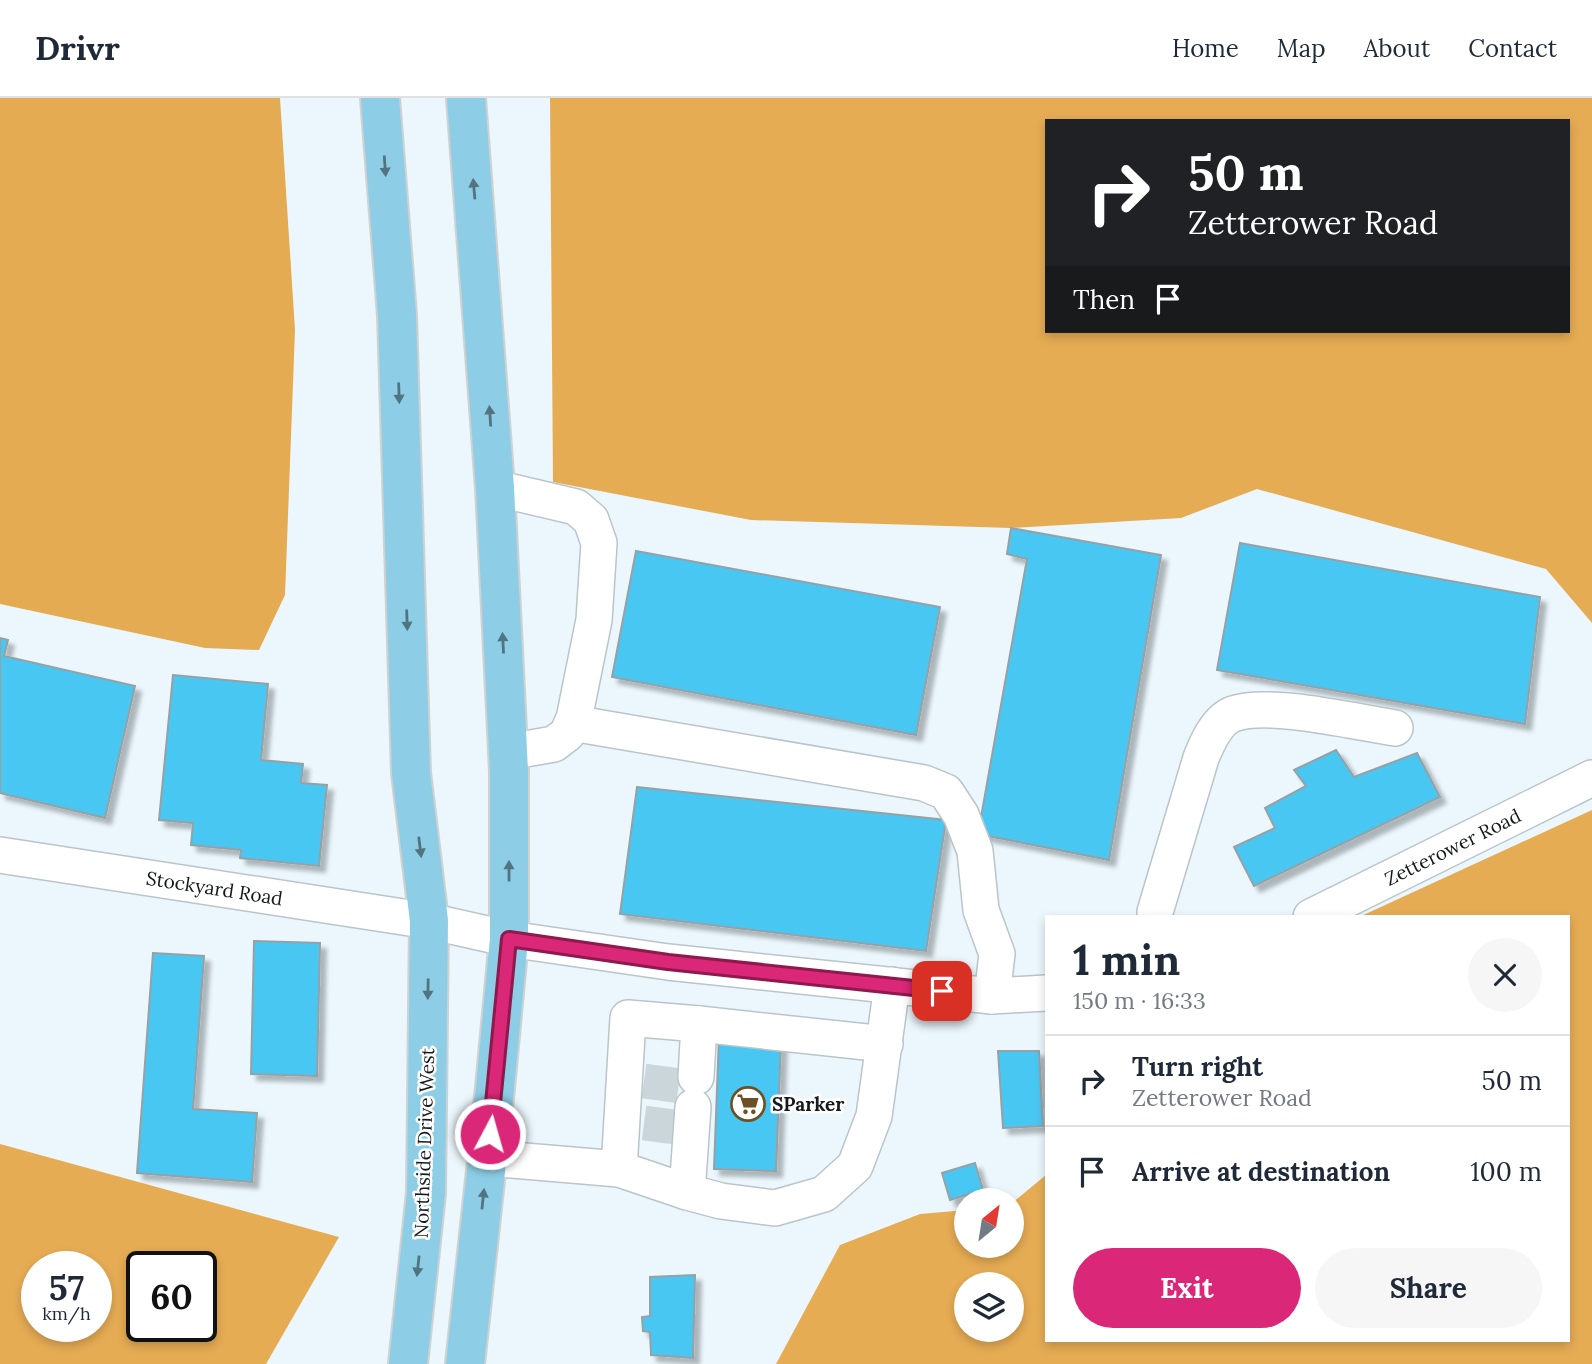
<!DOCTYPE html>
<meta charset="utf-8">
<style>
body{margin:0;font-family:Lora,serif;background:#f6f6f7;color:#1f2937;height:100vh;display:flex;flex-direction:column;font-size:26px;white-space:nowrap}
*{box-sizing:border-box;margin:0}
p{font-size:23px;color:#747a83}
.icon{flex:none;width:38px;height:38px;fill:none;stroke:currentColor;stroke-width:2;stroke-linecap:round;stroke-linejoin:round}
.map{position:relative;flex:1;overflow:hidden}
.details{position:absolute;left:1045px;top:817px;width:525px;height:427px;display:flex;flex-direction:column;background:#fff;border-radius:0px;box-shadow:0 4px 10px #0003}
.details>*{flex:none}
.guide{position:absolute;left:1045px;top:21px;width:525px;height:214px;border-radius:0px;box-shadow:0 4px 10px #0003;background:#202124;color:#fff;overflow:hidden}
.needle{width:46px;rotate:30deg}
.controls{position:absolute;left:954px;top:1090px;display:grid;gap:14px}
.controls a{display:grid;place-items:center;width:70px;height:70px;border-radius:50%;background:#fff;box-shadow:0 4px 10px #0003;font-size:35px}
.speed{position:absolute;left:21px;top:1153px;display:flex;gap:14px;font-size:35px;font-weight:700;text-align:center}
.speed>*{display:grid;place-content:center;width:91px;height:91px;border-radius:50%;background:#fff;box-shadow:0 4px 10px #0003;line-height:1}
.speed small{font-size:18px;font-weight:400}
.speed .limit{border:4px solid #111;border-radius:10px;background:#fff;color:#111}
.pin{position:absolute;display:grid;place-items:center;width:60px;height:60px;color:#fff;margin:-30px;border-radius:14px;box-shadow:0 4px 10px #0006}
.me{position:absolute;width:77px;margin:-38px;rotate:6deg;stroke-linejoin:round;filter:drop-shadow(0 0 5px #0008)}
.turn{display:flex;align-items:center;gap:24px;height:147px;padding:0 28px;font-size:32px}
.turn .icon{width:91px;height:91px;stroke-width:2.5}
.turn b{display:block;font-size:49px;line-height:60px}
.then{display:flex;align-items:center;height:66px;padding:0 28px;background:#0003;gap:14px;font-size:26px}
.round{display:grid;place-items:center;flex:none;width:74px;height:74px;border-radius:37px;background:#f6f6f7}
.headline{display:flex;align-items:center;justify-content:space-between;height:119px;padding:0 28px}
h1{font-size:42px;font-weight:700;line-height:52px}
.cta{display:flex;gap:14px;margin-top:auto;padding:14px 28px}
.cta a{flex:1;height:80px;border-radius:42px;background:#db2777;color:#fff;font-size:28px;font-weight:700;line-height:80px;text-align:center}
.cta a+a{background:#f6f6f7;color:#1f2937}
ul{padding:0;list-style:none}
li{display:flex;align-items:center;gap:21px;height:91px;padding:0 28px;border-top:2px solid #e0e1e3}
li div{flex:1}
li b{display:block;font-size:26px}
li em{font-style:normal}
header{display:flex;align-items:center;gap:42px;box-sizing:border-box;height:98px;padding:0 35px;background:#fff;border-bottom:2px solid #e0e1e3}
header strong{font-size:33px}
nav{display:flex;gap:38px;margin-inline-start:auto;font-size:24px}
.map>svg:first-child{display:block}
</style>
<header>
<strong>Drivr</strong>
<nav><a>Home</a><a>Map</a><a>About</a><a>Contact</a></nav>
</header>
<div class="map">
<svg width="1592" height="1266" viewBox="0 0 1592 1266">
<defs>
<filter id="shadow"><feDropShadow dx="6" dy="6" stdDeviation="2" flood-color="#0004"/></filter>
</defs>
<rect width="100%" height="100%" fill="#ebf7fc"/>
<g fill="#e6ac54" fill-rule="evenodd">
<path d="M 550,0 L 1592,0 L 1592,525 L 1546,471 L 1257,391 L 1181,420 L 1011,430 L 751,422 L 553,384 ZM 1046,23 L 1568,23 L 1568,233 L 1046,233 Z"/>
<path d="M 1592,712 L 1592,1266 L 776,1266 L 840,1147 L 920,1116 L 966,1112 L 966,1148 L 1012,1148 L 1012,1105 L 1046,1077 L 1046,1242 L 1568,1242 L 1568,819 L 1359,819 ZM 966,1186 L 1012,1186 L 1012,1232 L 966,1232 Z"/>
<path d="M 0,1046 L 339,1139 L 266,1266 L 0,1266 ZM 37,1169 L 96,1169 L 96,1228 L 37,1228 ZM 142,1169 L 201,1169 L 201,1228 L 142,1228 Z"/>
</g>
<path fill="#e4ab52" d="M 0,0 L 280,0 L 295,232 L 285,497 L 259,552 L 205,550 L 0,506 Z"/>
<g fill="#4ac7f3" stroke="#96a1a5" stroke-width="2" filter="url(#shadow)">
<path d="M 1011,430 L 1161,457 L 1109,762 L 978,736 L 1027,461 L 1007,456 Z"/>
<path d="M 1240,445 L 1540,499 L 1525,626 L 1217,572 Z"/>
<path d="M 636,453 L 940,509 L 916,637 L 612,579 Z"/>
<path d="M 0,540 L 8,542 L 4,558 L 135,588 L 105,720 L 0,695 Z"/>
<path d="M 173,577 L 268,586 L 261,662 L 303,666 L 301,685 L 327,687 L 319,768 L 240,760 L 241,752 L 191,747 L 193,725 L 159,722 Z"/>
<path d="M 1336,652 L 1354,679 L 1417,655 L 1440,699 L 1254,788 L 1234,749 L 1275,730 L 1265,710 L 1306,688 L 1294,672 Z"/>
<path d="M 637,689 L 946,722 L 926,853 L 620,816 Z"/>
<path d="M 254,843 L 320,845 L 317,978 L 251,976 Z"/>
<path d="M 153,855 L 204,858 L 193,1011 L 257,1015 L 252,1084 L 137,1075 Z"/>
<path d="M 719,938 L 781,941 L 776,1073 L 714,1071 Z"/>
<path d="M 998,953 L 1039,953 L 1043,1028 L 1003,1030 Z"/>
<path d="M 975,1065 L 983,1092 L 950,1102 L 942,1075 Z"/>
<path d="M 695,1177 L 693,1260 L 651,1257 L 650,1234 L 643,1233 L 642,1219 L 650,1218 L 650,1179 Z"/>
</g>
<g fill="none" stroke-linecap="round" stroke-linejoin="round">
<g stroke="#cbd6da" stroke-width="35" stroke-dasharray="35 18" stroke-linecap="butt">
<path d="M 644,983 L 695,990"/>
<path d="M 644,1025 L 675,1029"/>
</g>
<g stroke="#bac5ca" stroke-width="38">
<g id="minor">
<path d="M 495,390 L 576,409 L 591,422 L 599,445 L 594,522 L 574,621 L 567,636 L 554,646 L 508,654"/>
<path d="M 572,625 L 924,685 L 946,694 L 961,717 L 975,753 L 981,812 L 997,856 L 992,898"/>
<path id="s1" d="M 0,757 L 429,823 L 509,841 L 668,864 L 992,898 L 1046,895"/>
<path d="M 1155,814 L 1201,660 C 1207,645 1217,622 1233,616 C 1268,603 1355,624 1395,630"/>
<path id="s2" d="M 1311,819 L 1592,680"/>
<path d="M 699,926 L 885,946"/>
<path d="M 488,1060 L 619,1071 L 687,1094 L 693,1009"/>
<path d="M 619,1071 L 628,920 L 699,926 L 696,979"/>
<path d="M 687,1094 L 721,1103 L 775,1110 L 824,1096 L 855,1068 L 874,1018 L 892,887"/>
</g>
</g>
<g stroke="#d0d1d1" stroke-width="42">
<g id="major">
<path d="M 380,0 L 397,217 L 411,675 L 429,823 L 426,1095 L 408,1266"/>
<path d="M 465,1266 L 495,990 L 509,841 L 509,673 L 495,390 L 466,0"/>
</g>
</g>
<use href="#minor" stroke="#fff" stroke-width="35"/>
<use href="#major" stroke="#8dcee6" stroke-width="38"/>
</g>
<defs><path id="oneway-solid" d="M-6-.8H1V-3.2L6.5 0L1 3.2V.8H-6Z" transform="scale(1.75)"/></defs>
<g fill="#517480">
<use href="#oneway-solid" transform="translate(385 68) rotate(86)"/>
<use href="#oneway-solid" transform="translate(474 91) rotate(-95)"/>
<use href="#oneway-solid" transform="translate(399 295) rotate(88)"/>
<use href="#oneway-solid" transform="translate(490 318) rotate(-94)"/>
<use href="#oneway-solid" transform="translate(407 522) rotate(88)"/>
<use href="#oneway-solid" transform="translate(503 545) rotate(-93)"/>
<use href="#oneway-solid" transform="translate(420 749) rotate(83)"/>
<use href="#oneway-solid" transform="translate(509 773) rotate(-90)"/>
<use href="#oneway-solid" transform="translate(428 891) rotate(91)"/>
<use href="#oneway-solid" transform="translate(483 1101) rotate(-84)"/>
<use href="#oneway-solid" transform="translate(418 1168) rotate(96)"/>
</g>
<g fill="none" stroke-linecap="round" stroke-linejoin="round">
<g stroke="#8e194d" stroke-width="18">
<path id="route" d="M 490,1036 L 509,841 L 668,864 L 942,893"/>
</g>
<use href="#route" stroke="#db2777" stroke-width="12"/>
</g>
<defs>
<g id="supermarket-ring" transform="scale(1.75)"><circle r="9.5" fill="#fff" stroke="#6d5024" stroke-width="1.5"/><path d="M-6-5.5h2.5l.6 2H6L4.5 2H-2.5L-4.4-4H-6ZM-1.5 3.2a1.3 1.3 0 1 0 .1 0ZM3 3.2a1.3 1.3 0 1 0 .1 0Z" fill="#6d5024"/></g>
</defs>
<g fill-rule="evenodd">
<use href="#supermarket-ring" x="748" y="1006"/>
</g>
<g text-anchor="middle" stroke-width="5" stroke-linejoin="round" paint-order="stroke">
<g font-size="19" fill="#15191b" stroke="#fff">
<text dy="7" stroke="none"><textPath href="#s2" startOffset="158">Zetterower Road</textPath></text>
<text dy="7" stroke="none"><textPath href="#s1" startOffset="217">Stockyard Road</textPath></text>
<text transform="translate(424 1045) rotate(-88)" y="7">Northside Drive West</text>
</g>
<g font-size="19" font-weight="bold" fill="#15191b" stroke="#fff" text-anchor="start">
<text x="772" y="1013">SParker</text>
</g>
</g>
</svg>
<div class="controls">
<a><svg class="needle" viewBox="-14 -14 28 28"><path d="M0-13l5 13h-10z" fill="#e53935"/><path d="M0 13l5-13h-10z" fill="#747a83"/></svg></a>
<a><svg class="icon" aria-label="layers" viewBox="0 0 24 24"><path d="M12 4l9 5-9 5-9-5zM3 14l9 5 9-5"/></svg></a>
</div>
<div class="speed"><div>57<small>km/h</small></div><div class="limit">60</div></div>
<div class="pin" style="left:942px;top:893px;background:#d93025"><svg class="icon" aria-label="arrive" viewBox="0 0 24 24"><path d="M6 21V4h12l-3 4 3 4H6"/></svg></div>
<svg class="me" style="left:490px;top:1036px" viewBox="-20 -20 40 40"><circle r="17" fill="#db2777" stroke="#fff" stroke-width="3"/><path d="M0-11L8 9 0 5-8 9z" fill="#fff"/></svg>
<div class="guide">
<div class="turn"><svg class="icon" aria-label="right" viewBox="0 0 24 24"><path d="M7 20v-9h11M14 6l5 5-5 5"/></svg><div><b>50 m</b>Zetterower Road</div></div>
<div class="then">Then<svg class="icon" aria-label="arrive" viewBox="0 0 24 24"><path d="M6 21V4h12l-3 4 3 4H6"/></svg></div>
</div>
<section class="details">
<div class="headline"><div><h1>1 min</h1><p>150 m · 16:33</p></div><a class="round"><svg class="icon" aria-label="close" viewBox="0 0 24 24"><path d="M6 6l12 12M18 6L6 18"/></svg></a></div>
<ul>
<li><svg class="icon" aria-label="right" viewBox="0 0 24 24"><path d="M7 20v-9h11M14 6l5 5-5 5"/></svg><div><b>Turn right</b><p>Zetterower Road</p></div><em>50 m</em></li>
<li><svg class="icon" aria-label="arrive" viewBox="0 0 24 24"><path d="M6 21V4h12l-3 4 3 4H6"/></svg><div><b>Arrive at destination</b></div><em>100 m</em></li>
</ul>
<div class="cta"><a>Exit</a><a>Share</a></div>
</section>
</div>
